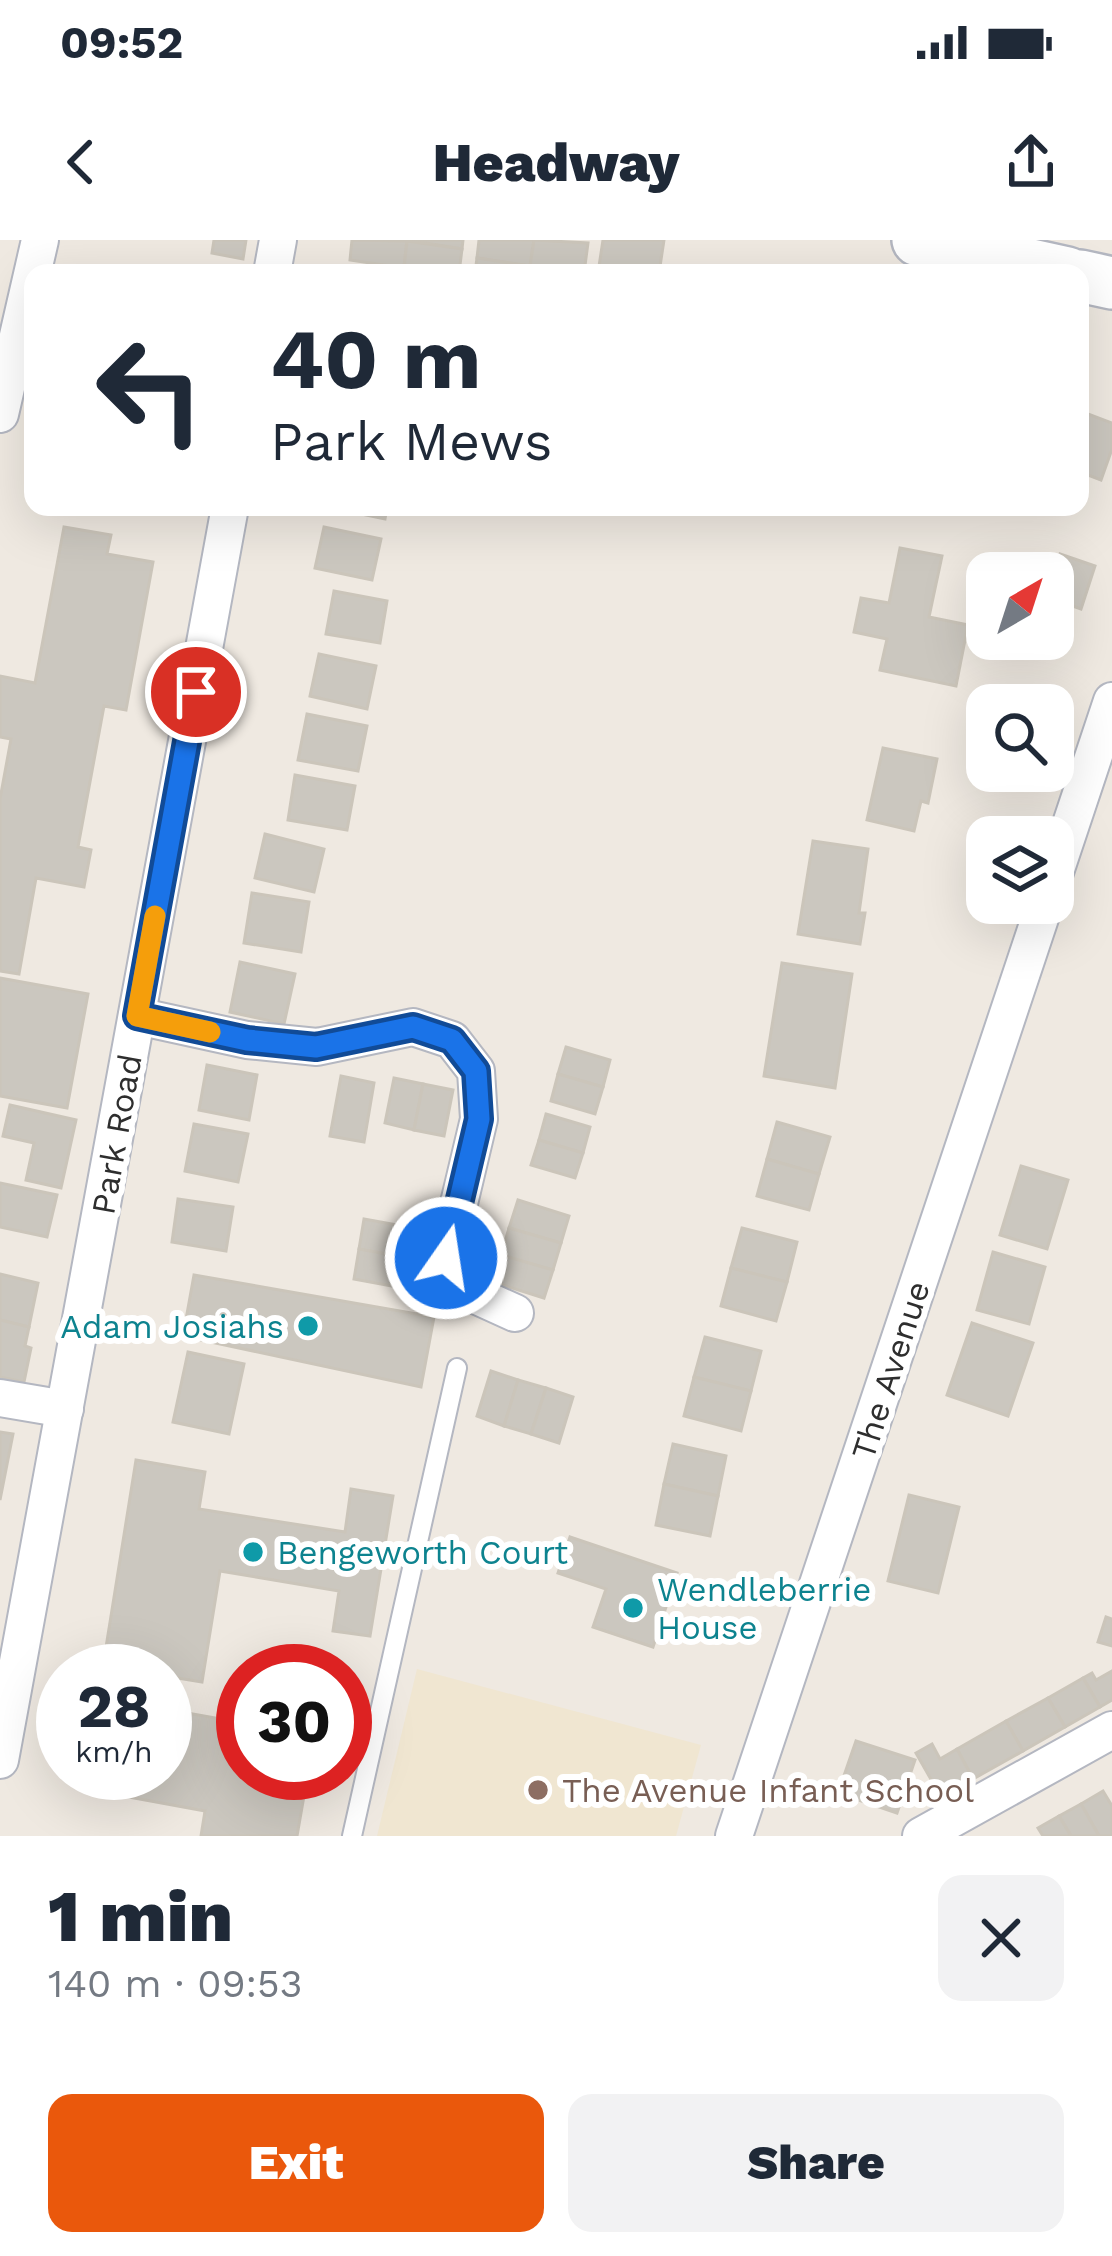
<!DOCTYPE html>
<meta charset="utf-8">
<style>
body{margin:0;font-family:"Work Sans",sans-serif;background:#f2f2f3;color:#1f2937;height:100vh;display:flex;flex-direction:column;font-size:45px;white-space:nowrap}
*{box-sizing:border-box;margin:0}
p{font-size:39px;color:#747a83}
.icon{flex:none;width:66px;height:66px;fill:none;stroke:currentColor;stroke-width:2;stroke-linecap:round;stroke-linejoin:round}
.map{position:relative;height:1596px;overflow:hidden}
.details{display:flex;flex-direction:column;background:#fff;flex:1}
.details>*{flex:none}
.banner{position:absolute;left:24px;top:24px;width:1065px;height:252px;border-radius:24px;box-shadow:0 12px 48px #0002;background:#fff;color:#1f2937;overflow:hidden}
.needle{width:78px;rotate:39deg}
.controls{position:absolute;left:966px;top:312px;display:grid;gap:24px}
.controls a{display:grid;place-items:center;width:108px;height:108px;border-radius:24px;background:#fff;box-shadow:0 12px 48px #0002;font-size:60px}
.speed{position:absolute;left:36px;top:1404px;display:flex;gap:24px;font-size:60px;font-weight:700;text-align:center}
.speed>*{display:grid;place-content:center;width:156px;height:156px;border-radius:50%;background:#fff;box-shadow:0 12px 48px #0002;line-height:1}
.speed small{font-size:30px;font-weight:400}
.speed .limit{border:18px solid #d22;background:#fff;color:#111}
.pin{position:absolute;display:grid;place-items:center;width:102px;height:102px;color:#fff;margin:-51px;border:6px solid #fff;border-radius:50%;box-shadow:0 3px 12px #0007}
.me{position:absolute;width:132px;margin:-66px;rotate:13deg;stroke-linejoin:round;filter:drop-shadow(0 0 9px #0008)}
.turn{display:flex;align-items:center;gap:42px;height:252px;padding:0 48px;font-size:54px}
.turn .icon{width:156px;height:156px;stroke-width:2.5}
.turn b{display:block;font-size:84px;line-height:102px}
.round{display:grid;place-items:center;flex:none;width:126px;height:126px;border-radius:24px;background:#f2f2f3}
.head{display:flex;align-items:center;justify-content:space-between;height:204px;padding:0 48px}
h1{font-size:72px;font-weight:800;line-height:90px}
.primary-button{display:flex;gap:24px;margin-top:auto;padding:24px 48px}
.primary-button a{flex:1;height:138px;border-radius:24px;background:#ea580c;color:#fff;font-size:48px;font-weight:800;line-height:138px;text-align:center}
.primary-button a+a{background:#f2f2f3;color:#1f2937}
.status{display:flex;justify-content:space-between;align-items:center;height:84px;padding:0 60px;background:#fff;direction:ltr}
.status svg{height:33px;fill:currentColor}
header{display:flex;justify-content:space-between;align-items:center;height:156px;padding:0 48px;background:#fff;font-size:54px;font-weight:800}
.map>svg:first-child{display:block}
</style>
<div class="status"><b>09:52</b><svg viewBox="0 0 49 12"><path d="M0 12V9h3v3zM5 12V6h3v6zM10 12V3h3v9zM15 12V0h3v12zM26 1h20v11H26zM47 4h2v5h-2z"/></svg></div>
<header><svg class="icon" aria-label="back" viewBox="0 0 24 24"><path d="M15 5l-7 7 7 7"/></svg>Headway<svg class="icon" aria-label="share" viewBox="0 0 24 24"><path d="M12 15V3M7 8l5-5 5 5M5 13v7h14v-7"/></svg></header>
<div class="map">
<svg width="1112" height="1596" viewBox="0 0 1112 1596">
<rect width="100%" height="100%" fill="#efe9e1"/>
<path fill="#f0e6d1" d="M 417,1429 L 701,1505 L 676,1596 L 377,1596 Z"/>
<g fill="#cbc7bf" stroke="#cbc5ba" stroke-width="3">
<path d="M 214,0 L 246,0 L 243,19 L 212,13 Z"/>
<path d="M 352,0 L 407,1 L 404,28 L 350,20 Z"/>
<path d="M 408,0 L 463,0 L 462,9 Z"/>
<path d="M 479,0 L 534,0 L 530,26 L 477,18 Z"/>
<path d="M 534,0 L 588,3 L 584,33 L 530,26 Z"/>
<path d="M 603,0 L 664,0 L 659,33 L 598,33 Z"/>
<path d="M 407,1 L 462,9 L 459,33 L 404,28 Z"/>
<path d="M 477,18 L 530,26 L 529,33 L 475,33 Z"/>
<path d="M 530,26 L 583,33 L 529,33 Z"/>
<path d="M 1080,171 L 1112,183 L 1112,209 L 1101,240 L 1080,232 Z"/>
<path d="M 328,267 L 387,267 L 385,279 Z"/>
<path d="M 64,287 L 111,295 L 107,314 L 153,322 L 126,470 L 104,466 L 78,607 L 91,610 L 84,647 L 36,638 L 19,734 L 0,731 L 0,559 L 11,499 L 0,497 L 0,436 L 35,443 Z"/>
<path d="M 324,287 L 381,299 L 372,340 L 315,328 Z"/>
<path d="M 900,308 L 942,316 L 929,377 L 968,385 L 956,446 L 880,430 L 887,399 L 854,392 L 861,358 L 889,363 Z"/>
<path d="M 1060,314 L 1095,326 L 1081,369 L 1053,359 L 1053,335 Z"/>
<path d="M 334,351 L 387,361 L 380,403 L 326,394 Z"/>
<path d="M 319,414 L 376,426 L 367,469 L 310,456 Z"/>
<path d="M 307,474 L 367,486 L 358,531 L 298,520 Z"/>
<path d="M 883,508 L 937,519 L 928,563 L 921,561 L 914,591 L 867,580 Z"/>
<path d="M 295,535 L 355,546 L 347,590 L 288,580 Z"/>
<path d="M 265,594 L 324,609 L 314,652 L 255,638 Z"/>
<path d="M 813,601 L 868,609 L 859,673 L 865,673 L 860,704 L 798,694 Z"/>
<path d="M 252,653 L 309,662 L 301,712 L 244,703 Z"/>
<path d="M 240,722 L 295,734 L 284,784 L 230,772 Z"/>
<path d="M 782,723 L 852,734 L 835,848 L 764,836 Z"/>
<path d="M 0,738 L 88,754 L 67,868 L 0,856 Z"/>
<path d="M 566,807 L 610,820 L 603,847 L 558,834 Z"/>
<path d="M 207,825 L 257,835 L 249,880 L 199,870 Z"/>
<path d="M 558,834 L 603,847 L 595,874 L 551,861 Z"/>
<path d="M 341,836 L 374,843 L 364,902 L 330,896 Z"/>
<path d="M 394,838 L 423,844 L 414,890 L 385,883 Z"/>
<path d="M 423,844 L 453,850 L 444,896 L 414,890 Z"/>
<path d="M 10,865 L 76,880 L 61,948 L 26,940 L 34,903 L 3,896 Z"/>
<path d="M 546,874 L 590,887 L 583,913 L 539,900 Z"/>
<path d="M 777,882 L 830,897 L 819,934 L 767,919 Z"/>
<path d="M 194,884 L 248,894 L 238,942 L 185,931 Z"/>
<path d="M 539,900 L 583,913 L 575,938 L 531,925 Z"/>
<path d="M 767,919 L 819,934 L 809,970 L 757,956 Z"/>
<path d="M 1021,926 L 1068,940 L 1047,1009 L 1000,995 Z"/>
<path d="M 0,943 L 57,955 L 47,997 L 0,987 Z"/>
<path d="M 178,959 L 233,967 L 226,1011 L 172,1002 Z"/>
<path d="M 518,960 L 569,976 L 561,1003 L 509,988 Z"/>
<path d="M 364,979 L 419,989 L 413,1019 L 359,1009 Z"/>
<path d="M 509,988 L 561,1003 L 553,1030 L 501,1015 Z"/>
<path d="M 742,988 L 797,1002 L 787,1042 L 731,1028 Z"/>
<path d="M 359,1009 L 413,1019 L 408,1049 L 354,1039 Z"/>
<path d="M 993,1012 L 1045,1027 L 1029,1084 L 977,1070 Z"/>
<path d="M 501,1015 L 553,1030 L 544,1058 L 493,1042 Z"/>
<path d="M 731,1028 L 787,1042 L 776,1081 L 721,1066 Z"/>
<path d="M 0,1034 L 38,1043 L 29,1087 L 0,1080 Z"/>
<path d="M 194,1035 L 434,1077 L 421,1147 L 183,1096 Z"/>
<path d="M 0,1080 L 29,1087 L 25,1106 L 31,1108 L 24,1142 L 0,1137 Z"/>
<path d="M 972,1083 L 1033,1103 L 1008,1176 L 947,1155 Z"/>
<path d="M 705,1097 L 761,1111 L 751,1151 L 694,1137 Z"/>
<path d="M 188,1112 L 244,1124 L 229,1194 L 173,1182 Z"/>
<path d="M 491,1131 L 518,1140 L 504,1186 L 477,1176 Z"/>
<path d="M 694,1137 L 751,1151 L 741,1191 L 684,1176 Z"/>
<path d="M 518,1140 L 546,1148 L 531,1194 L 504,1186 Z"/>
<path d="M 546,1148 L 573,1157 L 559,1203 L 531,1194 Z"/>
<path d="M 0,1192 L 13,1194 L 0,1260 Z"/>
<path d="M 673,1204 L 726,1216 L 718,1256 L 664,1244 Z"/>
<path d="M 136,1220 L 205,1232 L 199,1269 L 345,1292 L 351,1249 L 393,1256 L 370,1396 L 333,1391 L 339,1351 L 220,1331 L 202,1442 L 165,1436 L 165,1431 L 135,1431 L 103,1426 Z"/>
<path d="M 664,1244 L 718,1256 L 710,1296 L 656,1285 Z"/>
<path d="M 909,1255 L 959,1267 L 938,1353 L 888,1341 Z"/>
<path d="M 570,1297 L 677,1333 L 653,1407 L 593,1387 L 606,1349 L 558,1333 Z"/>
<path d="M 1106,1377 L 1112,1379 L 1112,1406 L 1098,1402 Z"/>
<path d="M 1112,1431 L 1112,1460 L 1100,1467 L 1083,1438 L 1092,1433 L 1096,1440 Z"/>
<path d="M 1083,1438 L 1100,1467 L 1065,1487 L 1048,1458 Z"/>
<path d="M 1048,1458 L 1065,1487 L 1023,1511 L 1006,1481 Z"/>
<path d="M 165,1469 L 243,1483 L 243,1533 L 308,1533 L 297,1596 L 201,1596 L 205,1571 L 80,1548 L 83,1533 L 165,1533 Z"/>
<path d="M 1006,1481 L 1023,1511 L 973,1539 L 957,1509 Z"/>
<path d="M 856,1501 L 915,1520 L 897,1573 L 838,1553 Z"/>
<path d="M 932,1504 L 940,1519 L 957,1509 L 973,1539 L 941,1557 L 916,1513 Z"/>
<path d="M 1103,1551 L 1112,1566 L 1112,1596 L 1099,1596 L 1081,1564 Z"/>
<path d="M 1081,1564 L 1099,1596 L 1071,1596 L 1059,1576 Z"/>
<path d="M 1059,1576 L 1071,1596 L 1043,1596 L 1038,1588 Z"/>
</g>
<g fill="none" stroke-linecap="round" stroke-linejoin="round">
<g stroke="#b4b7c1" stroke-width="22">
<path id="lane" d="M 352,1596 L 457,1128"/>
</g>
<g stroke="#b4b7c1" stroke-width="40">
<g id="street">
<path d="M 272,33 L 278,0"/>
<path d="M 0,174 L 40,0"/>
<path d="M 1053,638 L 1112,461"/>
<path d="M 137,776 L 247,800 L 317,807 L 413,787 L 452,800 L 476,831 L 479,879 L 446,1018 L 471,1053 L 515,1073"/>
<path d="M 0,1158 L 65,1169"/>
<path d="M 0,1520 L 230,267"/>
<path d="M 734,1596 L 1045,663"/>
<path d="M 921,1596 L 1112,1490"/>
</g>
</g>
<g stroke="#b4b7c1" stroke-width="56">
<g id="secondary">
<path d="M 918,0 L 1067,33"/>
<path d="M 1080,36 L 1112,43"/>
</g>
</g>
<use href="#lane" stroke="#fff" stroke-width="18"/>
<use href="#street" stroke="#fff" stroke-width="36"/>
<use href="#secondary" stroke="#fff" stroke-width="51"/>
</g>
<g fill="none" stroke-linecap="round" stroke-linejoin="round">
<g stroke="#114b97" stroke-width="30">
<path id="route" d="M 196,452 L 137,776 L 247,800 L 316,807 L 413,787 L 452,800 L 476,831 L 479,879 L 446,1018"/>
</g>
<use href="#route" stroke="#1a73e8" stroke-width="21"/>
<path stroke="#f59e0b" stroke-width="21" d="M 155,676 L 137,776 L 210,792"/>
</g>
<g fill="#0f9aa8" stroke="#fff" stroke-width="4.5">
<circle cx="308" cy="1086" r="12"/>
<circle cx="253" cy="1312" r="12"/>
<circle cx="633" cy="1368" r="12"/>
</g>
<circle fill="#8d6e63" stroke="#fff" stroke-width="4.5" cx="538" cy="1550" r="12"/>
<g text-anchor="middle" stroke-width="12" stroke-linejoin="round" paint-order="stroke">
<g font-size="33" fill="#2e2e2e" stroke="#fff">
<text transform="translate(116 894) rotate(-80)" y="12">Park Road</text>
<text transform="translate(890 1130) rotate(-72)" y="12">The Avenue</text>
</g>
<g font-size="33" fill="#0d838f" stroke="#fff" text-anchor="start">
<text x="284" y="1098" text-anchor="end">Adam Josiahs</text>
<text x="277" y="1324">Bengeworth Court</text>
<text x="657" y="1361">Wendleberrie<tspan x="657" dy="38">House</tspan></text>
</g>
<g font-size="33" fill="#785e54" stroke="#fff" text-anchor="start">
<text x="562" y="1562">The Avenue Infant School</text>
</g>
</g>
</svg>
<div class="controls">
<a><svg class="needle" viewBox="-14 -14 28 28"><path d="M0-13l5 13h-10z" fill="#e53935"/><path d="M0 13l5-13h-10z" fill="#747a83"/></svg></a>
<a><svg class="icon" aria-label="search" viewBox="0 0 24 24"><circle cx="10" cy="10" r="6"/><path d="M15 15l6 6"/></svg></a>
<a><svg class="icon" aria-label="layers" viewBox="0 0 24 24"><path d="M12 4l9 5-9 5-9-5zM3 14l9 5 9-5"/></svg></a>
</div>
<div class="speed"><div>28<small>km/h</small></div><div class="limit">30</div></div>
<div class="pin" style="left:196px;top:452px;background:#d93025"><svg class="icon" aria-label="arrive" viewBox="0 0 24 24"><path d="M6 21V4h12l-3 4 3 4H6"/></svg></div>
<svg class="me" style="left:446px;top:1018px" viewBox="-20 -20 40 40"><circle r="17" fill="#1a73e8" stroke="#fff" stroke-width="3"/><path d="M0-11L8 9 0 5-8 9z" fill="#fff"/></svg>
<div class="banner">
<div class="turn"><svg class="icon" aria-label="left" viewBox="0 0 24 24"><path d="M17 20v-9H6M10 6l-5 5 5 5"/></svg><div><b>40 m</b>Park Mews</div></div>
</div>
</div>
<section class="details">
<div class="head"><div><h1>1 min</h1><p>140 m · 09:53</p></div><a class="round"><svg class="icon" aria-label="close" viewBox="0 0 24 24"><path d="M6 6l12 12M18 6L6 18"/></svg></a></div>
<div class="primary-button"><a>Exit</a><a>Share</a></div>
</section>
